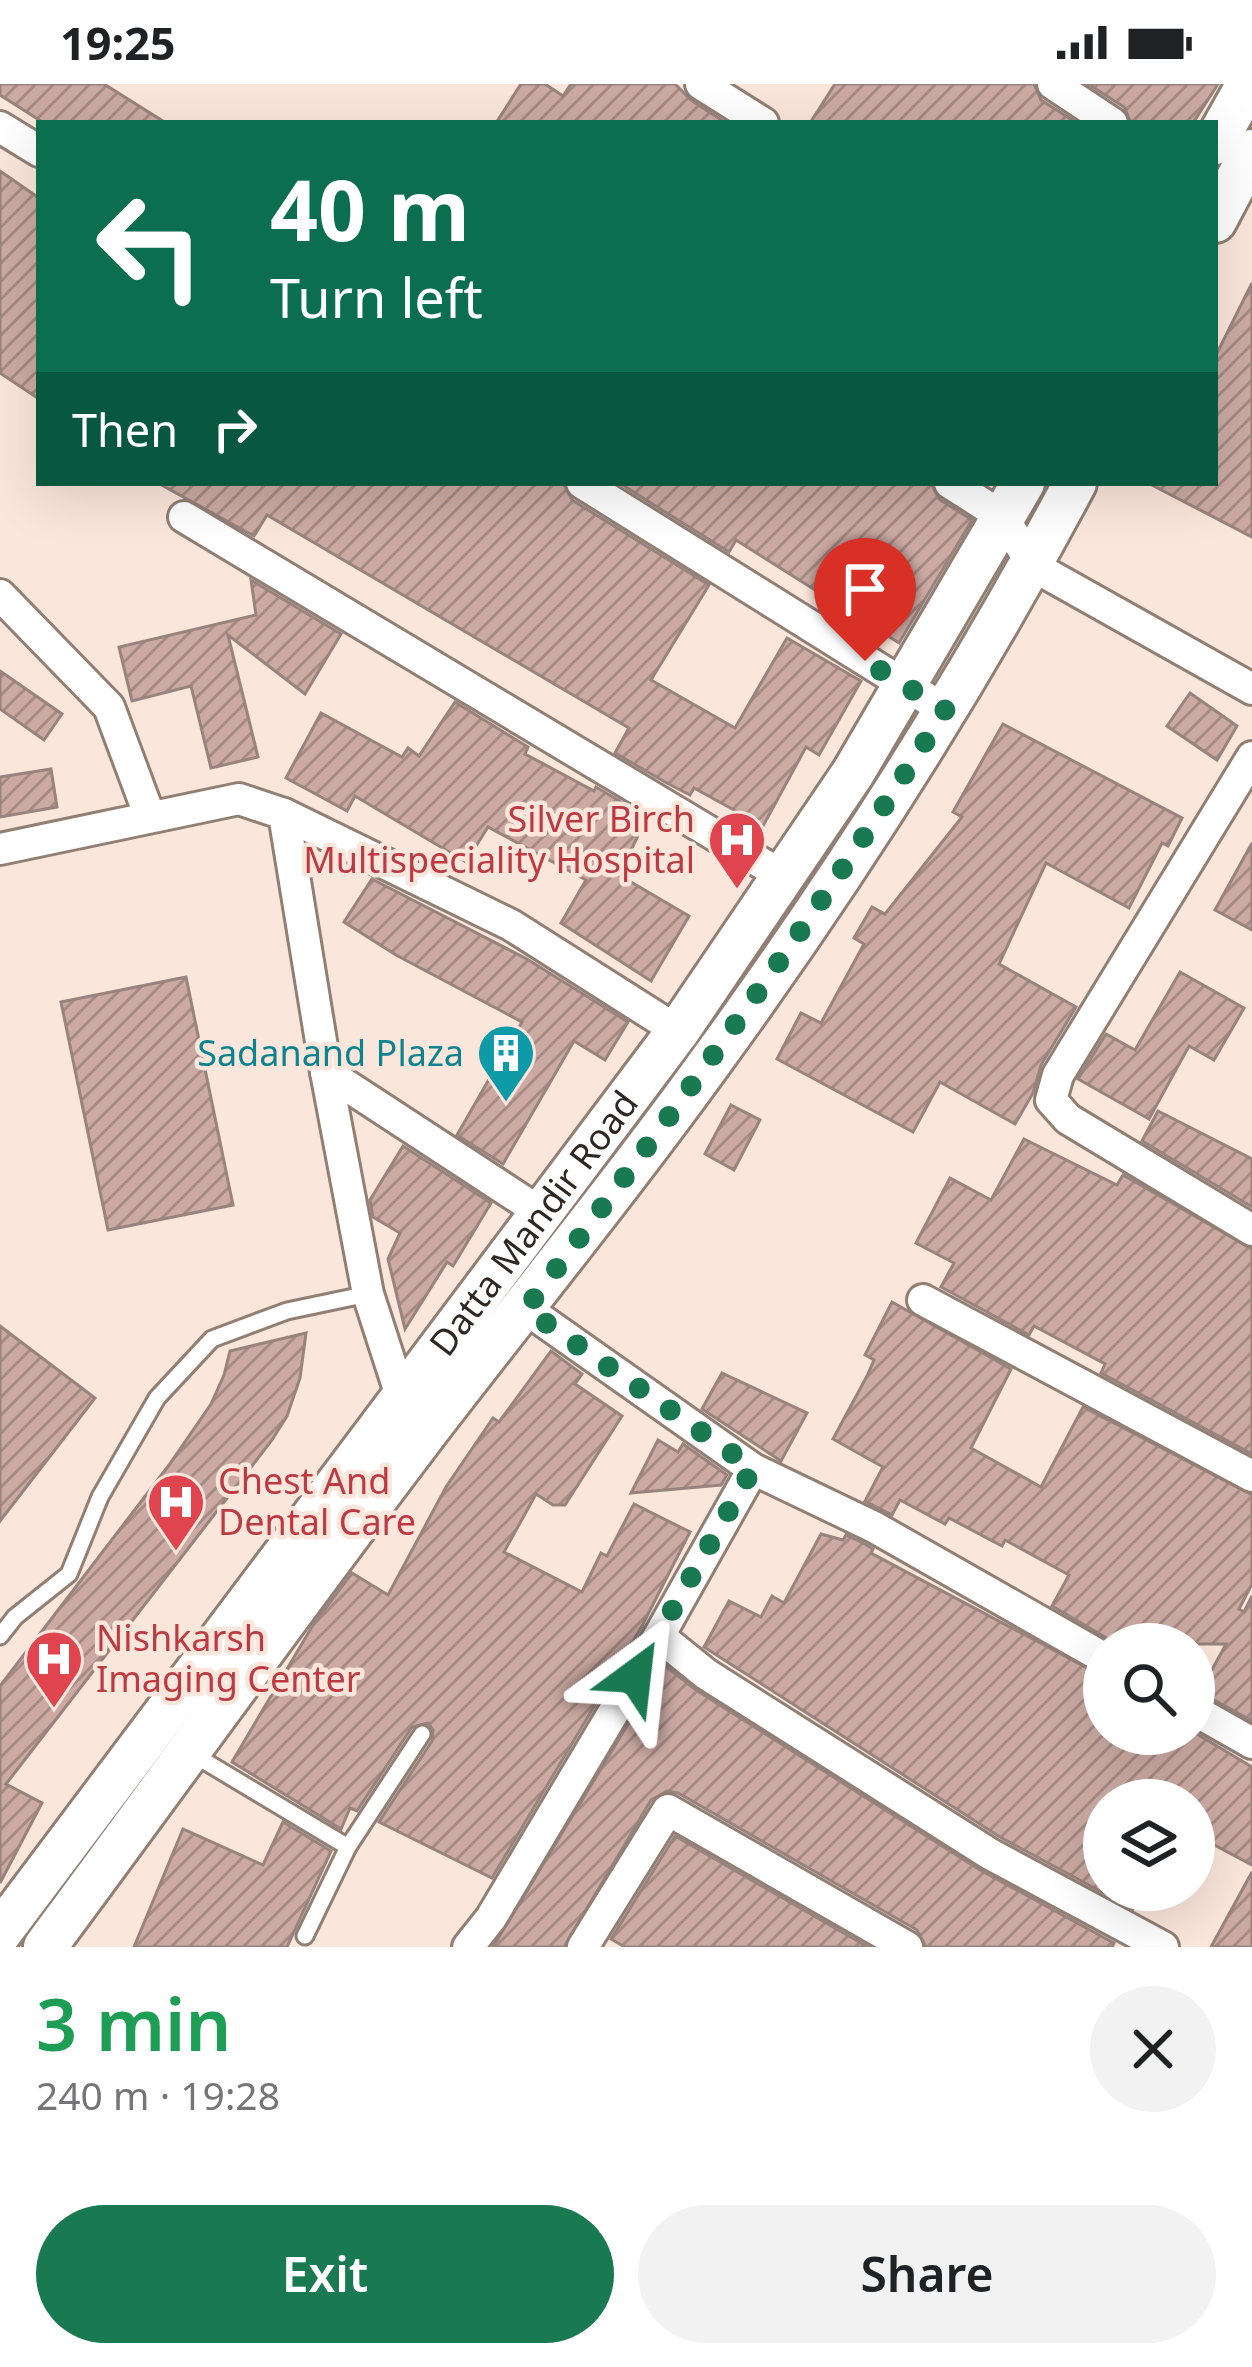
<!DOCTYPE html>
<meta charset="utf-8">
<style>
body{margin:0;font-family:"Noto Sans",sans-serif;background:#f2f2f2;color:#202124;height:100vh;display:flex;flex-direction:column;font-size:45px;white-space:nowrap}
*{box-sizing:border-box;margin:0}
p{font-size:39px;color:#757577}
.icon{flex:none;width:66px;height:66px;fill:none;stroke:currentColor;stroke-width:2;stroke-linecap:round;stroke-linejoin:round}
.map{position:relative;height:1863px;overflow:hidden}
.drawer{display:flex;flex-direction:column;background:#fff;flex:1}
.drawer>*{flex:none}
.guide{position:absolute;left:36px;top:36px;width:1182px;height:366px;border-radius:0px;box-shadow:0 12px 48px #0002;background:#0b6e4f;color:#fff;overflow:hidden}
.buttons{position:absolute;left:1083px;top:1539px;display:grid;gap:24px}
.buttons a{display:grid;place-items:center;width:132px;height:132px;border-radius:50%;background:#fff;box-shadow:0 12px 48px #0002;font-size:60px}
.pin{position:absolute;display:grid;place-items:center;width:102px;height:102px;color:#fff;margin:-123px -51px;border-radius:50% 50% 50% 0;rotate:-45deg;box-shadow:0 0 12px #0007}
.pin .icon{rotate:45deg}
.me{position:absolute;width:132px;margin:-66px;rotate:30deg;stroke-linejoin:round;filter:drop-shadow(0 0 9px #0008)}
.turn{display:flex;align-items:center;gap:42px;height:252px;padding:0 36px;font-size:54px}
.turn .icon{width:156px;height:156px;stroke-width:2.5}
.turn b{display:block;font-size:84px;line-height:102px}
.then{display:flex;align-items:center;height:114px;padding:0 36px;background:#0003;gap:24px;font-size:45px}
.round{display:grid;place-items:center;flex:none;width:126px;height:126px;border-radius:63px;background:#f2f2f2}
.head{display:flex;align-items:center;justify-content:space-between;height:204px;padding:0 36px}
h1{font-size:72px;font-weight:600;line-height:90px;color:#1e9e55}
.primary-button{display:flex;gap:24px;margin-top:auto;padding:24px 36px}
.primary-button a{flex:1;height:138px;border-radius:72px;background:#197950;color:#fff;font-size:48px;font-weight:600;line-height:138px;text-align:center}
.primary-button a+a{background:#f2f2f2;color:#202124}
.status{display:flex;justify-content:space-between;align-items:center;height:84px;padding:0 60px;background:#fff;direction:ltr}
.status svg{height:33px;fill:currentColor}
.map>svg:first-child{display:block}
</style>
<div class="status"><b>19:25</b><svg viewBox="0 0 49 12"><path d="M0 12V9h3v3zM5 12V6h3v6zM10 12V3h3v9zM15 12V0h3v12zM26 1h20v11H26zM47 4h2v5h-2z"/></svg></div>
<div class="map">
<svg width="1252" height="1863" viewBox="0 0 1252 1863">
<defs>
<pattern id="building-hatch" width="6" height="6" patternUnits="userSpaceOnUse" patternTransform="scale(3)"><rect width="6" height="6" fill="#ccaaa3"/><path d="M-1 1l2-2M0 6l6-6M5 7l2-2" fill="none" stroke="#a68a84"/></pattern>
</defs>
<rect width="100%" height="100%" fill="#fbe6db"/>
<g fill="url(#building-hatch)" stroke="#98837e" stroke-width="3">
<path d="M 0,0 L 104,0 L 166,39 L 44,39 L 0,11 Z"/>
<path d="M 521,0 L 545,0 L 563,12 L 571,0 L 675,0 L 691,16 L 726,39 L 496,39 Z"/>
<path d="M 835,0 L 1034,0 L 1041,16 L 1077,39 L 810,39 Z"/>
<path d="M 1088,0 L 1218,0 L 1193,39 L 1131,39 L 1124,23 Z"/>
<path d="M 0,87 L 39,114 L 39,315 L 0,289 Z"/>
<path d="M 1252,199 L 1252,453 L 1148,399 L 1215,399 L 1215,273 Z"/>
<path d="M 158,399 L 563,399 L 572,416 L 709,501 L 651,596 L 735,644 L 787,554 L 861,597 L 819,671 L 806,663 L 763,742 L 694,704 L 690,711 L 665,698 L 615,669 L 629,644 L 267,431 L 254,452 Z"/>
<path d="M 619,399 L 931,399 L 939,415 L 972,436 L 899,559 L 736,456 L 729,468 Z"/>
<path d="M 251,496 L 341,550 L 305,610 L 228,551 L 258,673 L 211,684 L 191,602 L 132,617 L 119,563 L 256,531 Z"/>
<path d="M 0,587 L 62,630 L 44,656 L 0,625 Z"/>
<path d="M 1190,609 L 1237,642 L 1217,676 L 1167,642 Z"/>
<path d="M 455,618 L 528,663 L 525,670 L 594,707 L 596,703 L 647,733 L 619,791 L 689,832 L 651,897 L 561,839 L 586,796 L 488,743 L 466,778 L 355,712 L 347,727 L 286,694 L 321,629 L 402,673 L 408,664 L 419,672 Z"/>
<path d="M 1003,640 L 1182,734 L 1168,762 L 1162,759 L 1129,824 L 1046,779 L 999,880 L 1076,923 L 1041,981 L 1033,1009 L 1015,1040 L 940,998 L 913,1048 L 777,975 L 801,929 L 821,939 L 864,860 L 854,854 L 872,823 L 885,830 L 962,733 L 953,728 Z"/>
<path d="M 51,685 L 57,723 L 0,733 L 0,693 Z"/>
<path d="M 1252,759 L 1252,846 L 1215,826 Z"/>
<path d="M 372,795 L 527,875 L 628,938 L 605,976 L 574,957 L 503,1080 L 457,1051 L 522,938 L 396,871 L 344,838 Z"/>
<path d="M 1180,888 L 1244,924 L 1214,976 L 1189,962 L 1149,1035 L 1078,995 L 1106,950 L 1135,966 Z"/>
<path d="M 186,893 L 233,1121 L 108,1146 L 61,918 Z"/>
<path d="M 731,1021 L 760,1036 L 734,1086 L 705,1070 Z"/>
<path d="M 1158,1027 L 1252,1075 L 1252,1123 L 1142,1057 Z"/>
<path d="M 1024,1055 L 1117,1101 L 1123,1091 L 1252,1165 L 1252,1370 L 1101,1289 L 1105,1280 L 1034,1242 L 1029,1251 L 941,1203 L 954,1179 L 916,1159 L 950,1094 L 991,1116 Z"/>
<path d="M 403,1062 L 491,1119 L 453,1182 L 447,1178 L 405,1245 L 388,1175 L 400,1149 L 373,1133 L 370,1116 Z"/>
<path d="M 892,1218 L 1011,1285 L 971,1364 L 1041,1403 L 1083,1323 L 1252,1411 L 1252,1500 L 1239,1525 L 1244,1528 L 1252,1512 L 1252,1637 L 1200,1608 L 1226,1560 L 1117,1560 L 1052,1522 L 1069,1491 L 1005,1456 L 1002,1462 L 949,1434 L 945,1440 L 900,1416 L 892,1431 L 865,1417 L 883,1383 L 833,1355 L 867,1292 L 874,1276 L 865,1271 Z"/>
<path d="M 0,1242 L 95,1314 L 0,1437 Z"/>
<path d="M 306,1249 L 300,1294 L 287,1332 L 272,1356 L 6,1700 L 42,1719 L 0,1799 L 0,1602 L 169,1381 L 211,1320 L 224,1291 L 230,1267 Z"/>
<path d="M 551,1267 L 582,1290 L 575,1300 L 622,1332 L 565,1421 L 553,1421 L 536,1410 L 504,1468 L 582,1508 L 601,1469 L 607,1472 L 634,1420 L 690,1448 L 642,1542 L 492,1794 L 379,1738 L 432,1657 L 433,1646 L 428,1639 L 412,1643 L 357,1727 L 350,1724 L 341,1745 L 232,1678 L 313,1541 L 352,1489 L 388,1511 L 446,1403 L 493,1334 L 499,1338 Z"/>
<path d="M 722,1289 L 807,1329 L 781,1377 L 702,1325 Z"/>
<path d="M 658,1356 L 678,1368 L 683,1360 L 727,1391 L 721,1401 L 631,1409 Z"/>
<path d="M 821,1450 L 843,1456 L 846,1451 L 865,1460 L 873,1465 L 871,1469 L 1104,1593 L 1104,1650 L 1197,1650 L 1252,1683 L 1252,1781 L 1194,1750 L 1194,1716 L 1104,1716 L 1104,1806 L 1143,1806 L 1133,1825 L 1000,1753 L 704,1563 L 729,1517 L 761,1533 L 772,1512 L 784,1519 Z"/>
<path d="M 664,1581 L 696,1606 L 980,1786 L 1114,1859 L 1112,1863 L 926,1863 L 917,1846 L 678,1709 L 667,1707 L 651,1716 L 564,1863 L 493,1863 Z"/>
<path d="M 283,1738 L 331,1767 L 287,1863 L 134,1863 L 183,1745 L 263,1781 Z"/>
<path d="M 675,1752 L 868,1863 L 625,1863 L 611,1855 Z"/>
<path d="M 1252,1788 L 1252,1863 L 1211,1863 Z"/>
</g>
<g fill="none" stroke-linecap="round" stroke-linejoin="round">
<g stroke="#917f74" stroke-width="21">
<g id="lane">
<path d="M 0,1552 L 15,1533 L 69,1490 L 100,1413 L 157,1314 L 212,1255 L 287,1227 L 368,1210"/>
<path d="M 191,1669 L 348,1763"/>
<path d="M 305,1852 L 348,1763 L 422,1650"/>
</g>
</g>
<g stroke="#917f74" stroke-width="36">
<g id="street">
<path d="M 701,0 L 763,39"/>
<path d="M 1053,0 L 1112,39"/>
<path d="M 0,43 L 39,67"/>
<path d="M 582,399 L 945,626"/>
<path d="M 950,399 L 1003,433 L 1033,482 L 1252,605"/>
<path d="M 184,433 L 783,792"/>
<path d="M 0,511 L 109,623 L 150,733"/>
<path d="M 1252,673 L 1058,991 L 1051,1016 L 1068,1035 L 1252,1146"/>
<path d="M 0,765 L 239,715 L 284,730"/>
<path d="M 326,988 L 540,1128"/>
<path d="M 923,1216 L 1252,1392"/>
<path d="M 526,1225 L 753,1385"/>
<path d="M 415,1324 L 402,1315 L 368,1210 L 326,988 L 284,730 L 511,841 L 678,947"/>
<path d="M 1104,1574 L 874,1443 L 753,1385 L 659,1552 L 706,1590 L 990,1770 L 1163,1863"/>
<path d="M 1194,1626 L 1252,1659"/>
<path d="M 468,1863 L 491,1834 L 659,1552"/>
<path d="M 583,1863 L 668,1726 L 907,1863"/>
</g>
</g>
<g stroke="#917f74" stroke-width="48">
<g id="secondary">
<path d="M 1215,59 L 1248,0"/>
<path d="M 1215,137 L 1252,67"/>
<path id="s1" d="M 0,1849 L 678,947 L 853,689 L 1023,399"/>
<path d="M 45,1863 C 174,1689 301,1512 433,1339 C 527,1217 624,1098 714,973 C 847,790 969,598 1075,399"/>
</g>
</g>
<use href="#lane" stroke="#fff" stroke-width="15"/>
<use href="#street" stroke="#fff" stroke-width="30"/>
<use href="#secondary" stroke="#fff" stroke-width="42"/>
</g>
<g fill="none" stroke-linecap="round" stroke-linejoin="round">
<path stroke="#197950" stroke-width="21" stroke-dasharray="0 37.8" d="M 635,1592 L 753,1384 L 526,1225 C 673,1030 816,834 945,626 L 865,577"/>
</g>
<defs>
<g id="hospital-pin" transform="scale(3)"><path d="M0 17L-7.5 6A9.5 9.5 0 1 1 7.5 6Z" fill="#e0444e" stroke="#fbe6db"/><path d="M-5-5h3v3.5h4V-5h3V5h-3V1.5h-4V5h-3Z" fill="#fff"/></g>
<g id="building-pin" transform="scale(3)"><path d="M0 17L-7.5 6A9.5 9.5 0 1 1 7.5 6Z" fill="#0f9aa8" stroke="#fbe6db"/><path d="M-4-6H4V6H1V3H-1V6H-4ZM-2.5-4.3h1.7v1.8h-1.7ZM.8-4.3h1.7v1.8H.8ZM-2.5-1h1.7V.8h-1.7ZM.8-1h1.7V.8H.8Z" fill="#fff"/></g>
</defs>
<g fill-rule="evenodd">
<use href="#hospital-pin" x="737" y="756"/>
<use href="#building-pin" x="506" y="969"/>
<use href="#hospital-pin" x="176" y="1418"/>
<use href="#hospital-pin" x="54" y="1575"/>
</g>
<g text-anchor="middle" stroke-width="9" stroke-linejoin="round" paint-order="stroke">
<g font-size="36" fill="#be3a42" stroke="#fbe6db" text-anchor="start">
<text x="695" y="748" text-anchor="end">Silver Birch<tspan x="695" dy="41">Multispeciality Hospital</tspan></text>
<text x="218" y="1410">Chest And<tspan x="218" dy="41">Dental Care</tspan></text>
<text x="96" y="1567">Nishkarsh<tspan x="96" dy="41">Imaging Center</tspan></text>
</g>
<g font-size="36" fill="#0d838f" stroke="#fbe6db" text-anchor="end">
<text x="464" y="982">Sadanand Plaza</text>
</g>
<g font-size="36" fill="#2e2722" stroke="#fbe6db">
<text dy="13" stroke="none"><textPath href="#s1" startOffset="888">Datta Mandir Road</textPath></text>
</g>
</g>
</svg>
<div class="buttons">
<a><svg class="icon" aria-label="search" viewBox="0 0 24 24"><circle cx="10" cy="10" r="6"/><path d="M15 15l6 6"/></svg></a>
<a><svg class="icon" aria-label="layers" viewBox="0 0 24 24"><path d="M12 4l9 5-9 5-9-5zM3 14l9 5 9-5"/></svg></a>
</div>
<div class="pin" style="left:865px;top:577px;background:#d93025"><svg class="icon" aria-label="arrive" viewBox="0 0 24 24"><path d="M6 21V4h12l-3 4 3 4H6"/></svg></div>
<svg class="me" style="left:635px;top:1592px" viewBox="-20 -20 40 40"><path d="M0-17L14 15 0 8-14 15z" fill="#197950" stroke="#fff" stroke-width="4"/></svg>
<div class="guide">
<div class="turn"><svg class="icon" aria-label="left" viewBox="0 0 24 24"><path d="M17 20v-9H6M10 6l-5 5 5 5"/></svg><div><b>40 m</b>Turn left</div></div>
<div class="then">Then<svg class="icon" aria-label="right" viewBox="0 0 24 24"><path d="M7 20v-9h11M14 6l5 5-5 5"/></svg></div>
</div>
</div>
<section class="drawer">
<div class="head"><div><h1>3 min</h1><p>240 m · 19:28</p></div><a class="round"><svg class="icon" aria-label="close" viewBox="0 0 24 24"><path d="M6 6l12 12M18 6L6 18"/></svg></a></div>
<div class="primary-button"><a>Exit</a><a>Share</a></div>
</section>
